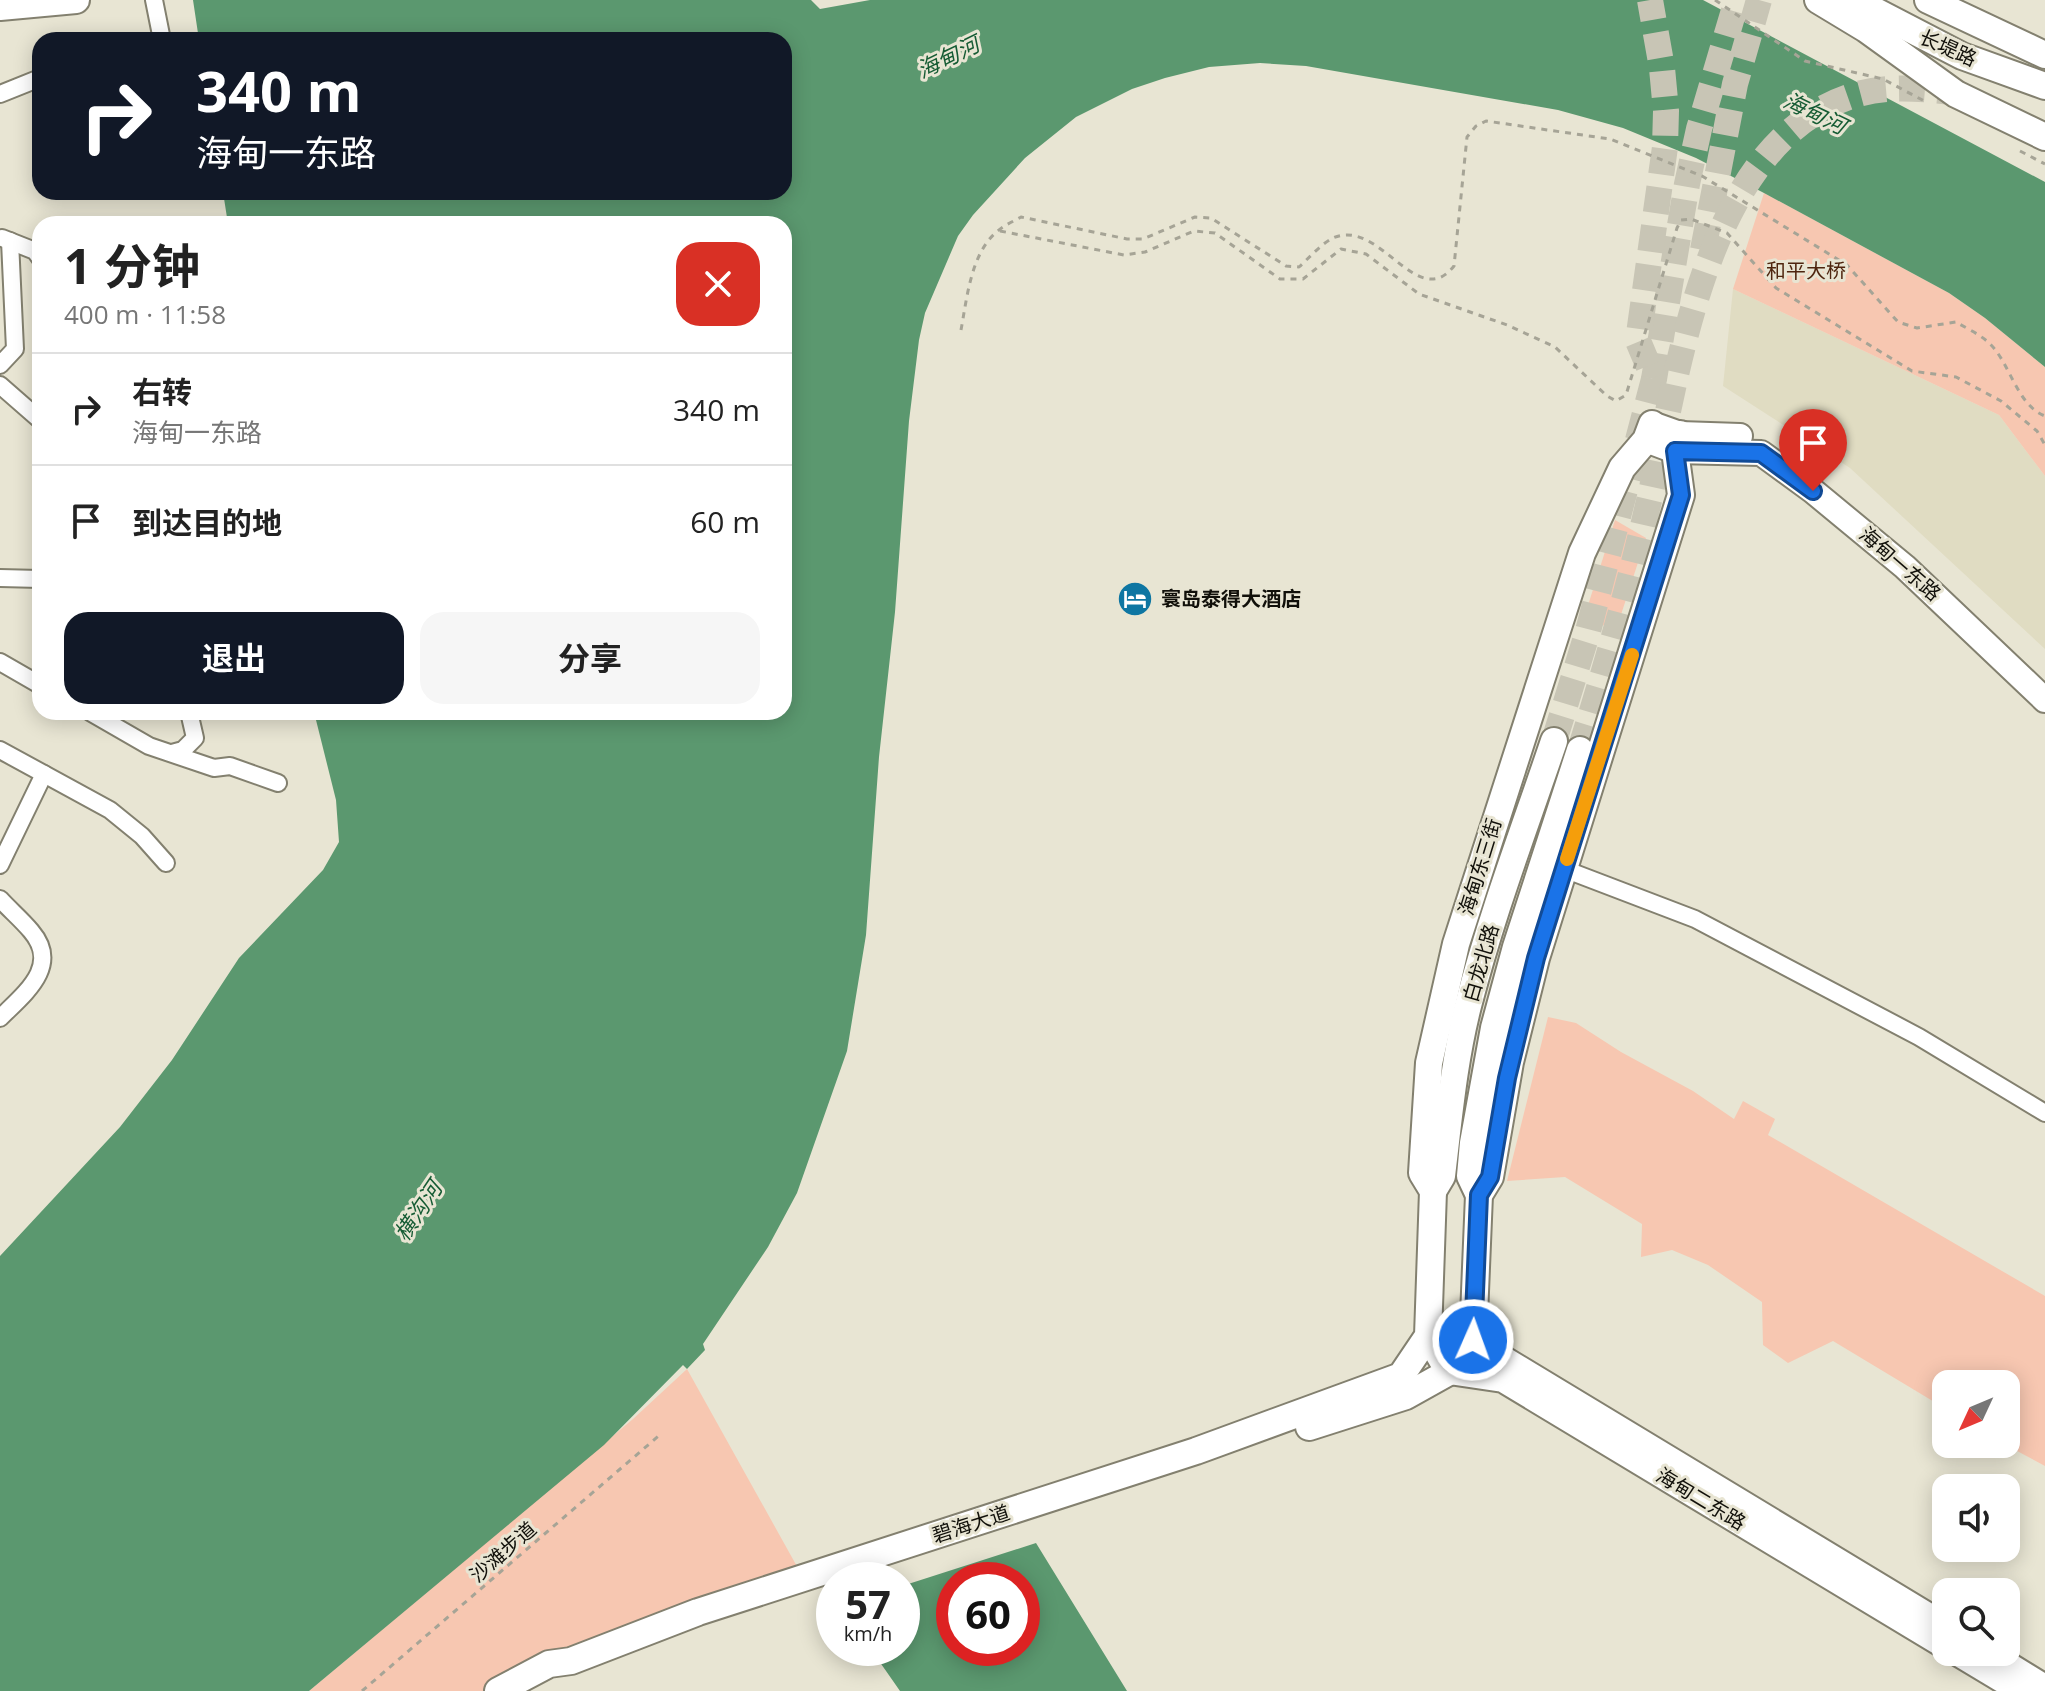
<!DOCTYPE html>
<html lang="zh">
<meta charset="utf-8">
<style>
body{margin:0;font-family:"Open Sans","Noto Sans SC",sans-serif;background:#f6f6f6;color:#222;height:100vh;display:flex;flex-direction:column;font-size:30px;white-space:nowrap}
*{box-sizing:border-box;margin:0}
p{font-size:26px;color:#767676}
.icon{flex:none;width:44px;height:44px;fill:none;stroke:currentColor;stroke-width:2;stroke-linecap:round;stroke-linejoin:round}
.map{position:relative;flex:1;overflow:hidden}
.details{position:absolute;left:32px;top:216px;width:760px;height:504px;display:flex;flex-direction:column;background:#fff;border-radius:24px;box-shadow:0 4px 20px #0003}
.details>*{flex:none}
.hud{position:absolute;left:32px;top:32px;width:760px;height:168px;border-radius:24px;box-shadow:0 4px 20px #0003;background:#111827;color:#fff;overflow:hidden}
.needle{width:52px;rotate:226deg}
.controls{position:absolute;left:1932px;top:1370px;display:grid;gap:16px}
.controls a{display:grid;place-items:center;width:88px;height:88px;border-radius:16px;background:#fff;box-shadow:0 4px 20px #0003;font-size:40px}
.speed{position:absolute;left:816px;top:1562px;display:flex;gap:16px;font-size:40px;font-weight:700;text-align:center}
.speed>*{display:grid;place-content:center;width:104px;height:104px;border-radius:50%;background:#fff;box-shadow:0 4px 20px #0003;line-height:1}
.speed small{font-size:20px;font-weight:400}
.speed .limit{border:12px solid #d22;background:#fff;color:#111}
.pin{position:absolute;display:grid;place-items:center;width:68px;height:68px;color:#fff;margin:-82px -34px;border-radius:50% 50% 50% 0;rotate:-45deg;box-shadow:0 0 8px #0007}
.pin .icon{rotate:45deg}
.me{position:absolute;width:88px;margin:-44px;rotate:2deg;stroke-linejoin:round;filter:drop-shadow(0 0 6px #0008)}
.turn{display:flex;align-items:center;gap:28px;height:168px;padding:0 32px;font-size:36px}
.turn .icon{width:104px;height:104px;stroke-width:2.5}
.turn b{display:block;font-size:56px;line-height:68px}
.round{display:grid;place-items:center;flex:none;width:84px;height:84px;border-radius:24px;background:#f6f6f6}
.head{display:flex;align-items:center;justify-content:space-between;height:136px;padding:0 32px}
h1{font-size:48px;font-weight:700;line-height:60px}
.button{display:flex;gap:16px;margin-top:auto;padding:16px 32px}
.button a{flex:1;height:92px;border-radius:24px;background:#111827;color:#fff;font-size:32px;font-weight:700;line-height:92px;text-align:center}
.button a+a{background:#f6f6f6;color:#222}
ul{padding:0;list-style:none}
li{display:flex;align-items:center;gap:24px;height:112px;padding:0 32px;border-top:2px solid #e0e0e0}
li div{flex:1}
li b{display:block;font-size:30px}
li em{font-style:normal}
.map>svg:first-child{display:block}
</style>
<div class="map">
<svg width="2045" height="1691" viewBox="0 0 2045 1691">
<rect width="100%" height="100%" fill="#e8e5d3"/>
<path fill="#e0dcc2" d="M 1733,289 L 1999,415 L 2045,476 L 2045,649 L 1850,468 L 1723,386 Z"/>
<g fill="#f7c7b1">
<path d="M 1764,193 L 1949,293 L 1985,318 L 2045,367 L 2045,476 L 1999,415 L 1733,289 Z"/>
<path d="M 1615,520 L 1646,538 L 1616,630 L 1584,618 Z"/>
<path d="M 1548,1017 L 1576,1023 L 1621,1052 L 1693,1091 L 1734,1119 L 1743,1101 L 1775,1119 L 1768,1135 L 2045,1296 L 2045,1466 L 2004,1444 L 2006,1384 L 1946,1384 L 1946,1409 L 1833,1341 L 1788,1363 L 1763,1345 L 1762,1302 L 1708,1265 L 1672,1250 L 1641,1257 L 1642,1224 L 1565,1177 L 1507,1181 Z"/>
<path d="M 687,1369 L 804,1579 L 504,1691 L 309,1691 L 633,1419 Z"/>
</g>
<g fill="#5b986f" fill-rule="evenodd">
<path d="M 193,0 L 811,0 L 820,9 L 870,0 L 1703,0 L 2045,182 L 2045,367 L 1985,318 L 1949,293 L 1764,193 L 1696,158 L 1623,128 L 1558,110 L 1306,66 L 1260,63 L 1209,67 L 1165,78 L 1132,89 L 1076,117 L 1025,158 L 973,215 L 958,236 L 925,313 L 919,340 L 909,421 L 895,612 L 879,757 L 866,935 L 847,1051 L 797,1193 L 768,1247 L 703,1344 L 705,1350 L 687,1369 L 683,1365 L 604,1445 L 309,1691 L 0,1691 L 0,1256 L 120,1127 L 172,1060 L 239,958 L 323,870 L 339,842 L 336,800 L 314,712 L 784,712 L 784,224 L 228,224 L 223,192 L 784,192 L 784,40 L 199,40 Z"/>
<path d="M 1036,1543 L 1127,1691 L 900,1691 L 870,1648 L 902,1648 L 902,1586 ZM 954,1580 L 1022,1580 L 1022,1648 L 954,1648 Z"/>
</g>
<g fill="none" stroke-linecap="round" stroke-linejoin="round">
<g stroke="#c8c5b5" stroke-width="26" stroke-dasharray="26 13" stroke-linecap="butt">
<path d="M 1703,250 L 1735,84 L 1759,0"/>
<path d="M 1654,379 L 1687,184 L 1699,129 L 1737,0"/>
<path d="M 1554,741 L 1588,631 L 1654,379 L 1638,341 L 1665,147 L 1666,111 L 1662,68 L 1650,0"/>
<path d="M 1580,750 C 1607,664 1631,580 1651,492 C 1680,364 1707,140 1855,95 C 1890,84 1928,89 1963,94"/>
</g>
<g stroke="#83806f" stroke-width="20">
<g id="minor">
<path d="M 154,0 L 162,40"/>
<path d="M 0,94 L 40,78"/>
<path d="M 2,238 L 35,251 L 40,258"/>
<path d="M 0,365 L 15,349 L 10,241"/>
<path d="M 0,385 L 40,420"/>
<path d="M 0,578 L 40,579"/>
<path d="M 0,662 L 40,685"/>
<path d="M 90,712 L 149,746 L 214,768 L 230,766 L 278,783"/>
<path d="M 0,750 L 110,810 L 142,836 L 166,863"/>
<path d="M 172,753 L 183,750 L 195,738 L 189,712"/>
<path d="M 0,865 L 44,774"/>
<path d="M 1564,869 L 1695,919 L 1919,1037 L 2045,1113"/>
<path d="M 0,899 C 10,910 21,919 31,931 C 61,966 25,993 0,1018"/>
</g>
</g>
<g stroke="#83806f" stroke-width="28">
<g id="secondary">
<path d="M 1652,424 L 1680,434 L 1740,436"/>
<path d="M 1646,440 L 1675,451 L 1761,453 L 1813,491 L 1905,567 L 2045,700"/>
<path d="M 1473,1340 L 1946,1626"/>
<path d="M 1449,1372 L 1503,1380 L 1946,1647"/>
<path d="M 1955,1652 L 2020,1691"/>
<path d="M 1988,1652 L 2045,1687"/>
</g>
</g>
<g stroke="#83806f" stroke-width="30">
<g id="primary">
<path d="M 1818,0 L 1866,29 L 1956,94 L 2045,137"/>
<path d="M 1854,0 L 1962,56 L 2045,86"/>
<path d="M 1928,0 L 2045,55"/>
<path d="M 0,7 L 76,0"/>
<path d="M 1433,1191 L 1442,1176 C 1449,1118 1454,1059 1469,1002 C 1492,913 1525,827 1554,741"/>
<path d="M 1479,1195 L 1470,1176 L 1473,1143 L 1494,1028 L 1516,947 L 1580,750"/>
<path d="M 1473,1340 L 1479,1195 L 1490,1177 L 1510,1062 L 1536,958 L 1681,495 L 1675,451 L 1680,434"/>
<path d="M 1309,1427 L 1406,1396 L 1449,1372 L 1473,1340 L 1428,1336 L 1449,1372"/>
<path d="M 498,1691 L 549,1664 L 571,1661 L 698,1612 L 1196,1451 L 1401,1376 L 1428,1336 L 1433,1191 L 1422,1173 L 1429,1063 L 1456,944 L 1582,553 L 1622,468 L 1646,440 L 1652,424"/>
</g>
</g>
<g stroke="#a6a496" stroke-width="3" stroke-dasharray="6 6" stroke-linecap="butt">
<path d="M 1715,0 L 1805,61 L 1883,79 L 1928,103"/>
<path d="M 2020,151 L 2045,164"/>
<path d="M 1000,231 L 1124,255 L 1145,252 L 1194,231 L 1215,233 L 1280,279 L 1303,279 L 1341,249 L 1366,254 L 1419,294 L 1507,325 L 1555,347 L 1607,396 L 1616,401 L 1626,395 L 1677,228 L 1681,220 L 1691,219 L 1727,233 L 1776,288 L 1912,371 L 1956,377 L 2001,401 L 2037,431 L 2045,445"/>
<path d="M 961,330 C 967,298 971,251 999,230 C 1005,225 1014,221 1021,217 L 1127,239 L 1143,239 L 1195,217 L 1211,218 L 1286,266 L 1299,267 C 1309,258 1321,244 1333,238 C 1380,217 1417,313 1454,266 L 1467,137 L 1476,126 L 1486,121 L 1610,139 L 1702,176 L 1847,265 L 1898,322 L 1917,328 L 1956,322 C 1966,328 1979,334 1988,342 C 2010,361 2016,405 2045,416"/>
<path d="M 362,1691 L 662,1433"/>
</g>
<use href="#minor" stroke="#fff" stroke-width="16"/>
<use href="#secondary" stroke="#fff" stroke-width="24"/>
<use href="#primary" stroke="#fff" stroke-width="26"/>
</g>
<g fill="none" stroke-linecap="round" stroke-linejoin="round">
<g stroke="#114b97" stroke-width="20">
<path id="route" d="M 1473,1340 L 1479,1195 L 1490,1177 L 1507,1078 L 1536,958 L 1681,495 L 1675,451 L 1761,453 L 1813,491"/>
</g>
<use href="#route" stroke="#1a73e8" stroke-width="14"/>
<path stroke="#f59e0b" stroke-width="14" d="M 1567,859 L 1632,655"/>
</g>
<defs>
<g id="hotel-disc" transform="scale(1.8)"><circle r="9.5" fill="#0e76a2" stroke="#e8e5d3"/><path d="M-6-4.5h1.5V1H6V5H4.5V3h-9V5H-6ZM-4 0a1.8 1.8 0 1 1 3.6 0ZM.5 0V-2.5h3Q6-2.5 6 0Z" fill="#fff"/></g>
</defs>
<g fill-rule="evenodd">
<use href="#hotel-disc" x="1135" y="599"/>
</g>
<g text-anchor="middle" stroke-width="6" stroke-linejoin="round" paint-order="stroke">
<g font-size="20" fill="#11100a" stroke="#e8e5d3">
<text transform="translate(1948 48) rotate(24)" y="7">长堤路</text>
<text transform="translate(1900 564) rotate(41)" y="7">海甸一东路</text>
<text transform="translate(1480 867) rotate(-73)" y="7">海甸东三街</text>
<text transform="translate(1481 963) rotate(-74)" y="7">白龙北路</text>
<text transform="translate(1701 1499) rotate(31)" y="7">海甸二东路</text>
<text transform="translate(971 1524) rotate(-18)" y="7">碧海大道</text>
<text transform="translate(503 1552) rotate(-41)" y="7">沙滩步道</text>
</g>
<g font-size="20" fill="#4e250e" stroke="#e8e5d3">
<text x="1806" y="278">和平大桥</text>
</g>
<g font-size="20" font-weight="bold" fill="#11100a" stroke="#e8e5d3" text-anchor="start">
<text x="1161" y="606">寰岛泰得大酒店</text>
</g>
<g font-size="22" font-style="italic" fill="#165c34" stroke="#e8e5d3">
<text transform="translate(948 57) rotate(-26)" y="8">海甸河</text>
<text transform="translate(1815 113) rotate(26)" y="8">海甸河</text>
<text transform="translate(418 1211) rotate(-56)" y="8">横沟河</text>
</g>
</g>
</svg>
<div class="controls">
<a><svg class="needle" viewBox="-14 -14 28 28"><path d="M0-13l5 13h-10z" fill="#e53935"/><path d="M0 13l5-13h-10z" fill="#767676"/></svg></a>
<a><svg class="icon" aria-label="sound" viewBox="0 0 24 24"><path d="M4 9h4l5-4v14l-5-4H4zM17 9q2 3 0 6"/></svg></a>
<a><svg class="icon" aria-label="search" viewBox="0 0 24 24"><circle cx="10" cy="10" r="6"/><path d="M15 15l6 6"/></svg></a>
</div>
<div class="speed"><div>57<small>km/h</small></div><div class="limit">60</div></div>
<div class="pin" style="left:1813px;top:491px;background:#d93025"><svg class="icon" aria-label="arrive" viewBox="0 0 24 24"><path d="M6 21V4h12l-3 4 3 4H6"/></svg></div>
<svg class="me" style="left:1473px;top:1340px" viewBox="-20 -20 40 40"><circle r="17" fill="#1a73e8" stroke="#fff" stroke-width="3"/><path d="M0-11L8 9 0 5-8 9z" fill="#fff"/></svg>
<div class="hud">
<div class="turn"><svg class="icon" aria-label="right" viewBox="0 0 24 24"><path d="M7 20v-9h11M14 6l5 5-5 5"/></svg><div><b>340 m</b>海甸一东路</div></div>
</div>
<section class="details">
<div class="head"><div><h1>1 分钟</h1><p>400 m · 11:58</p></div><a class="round" style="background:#d93025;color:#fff"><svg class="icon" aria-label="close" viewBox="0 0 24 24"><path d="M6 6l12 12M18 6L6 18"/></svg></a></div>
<ul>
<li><svg class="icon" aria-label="right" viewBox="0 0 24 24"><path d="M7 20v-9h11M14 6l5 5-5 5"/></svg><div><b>右转</b><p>海甸一东路</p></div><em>340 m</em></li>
<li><svg class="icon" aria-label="arrive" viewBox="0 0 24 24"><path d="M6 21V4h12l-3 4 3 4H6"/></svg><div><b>到达目的地</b></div><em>60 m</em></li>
</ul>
<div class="button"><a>退出</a><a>分享</a></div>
</section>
</div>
